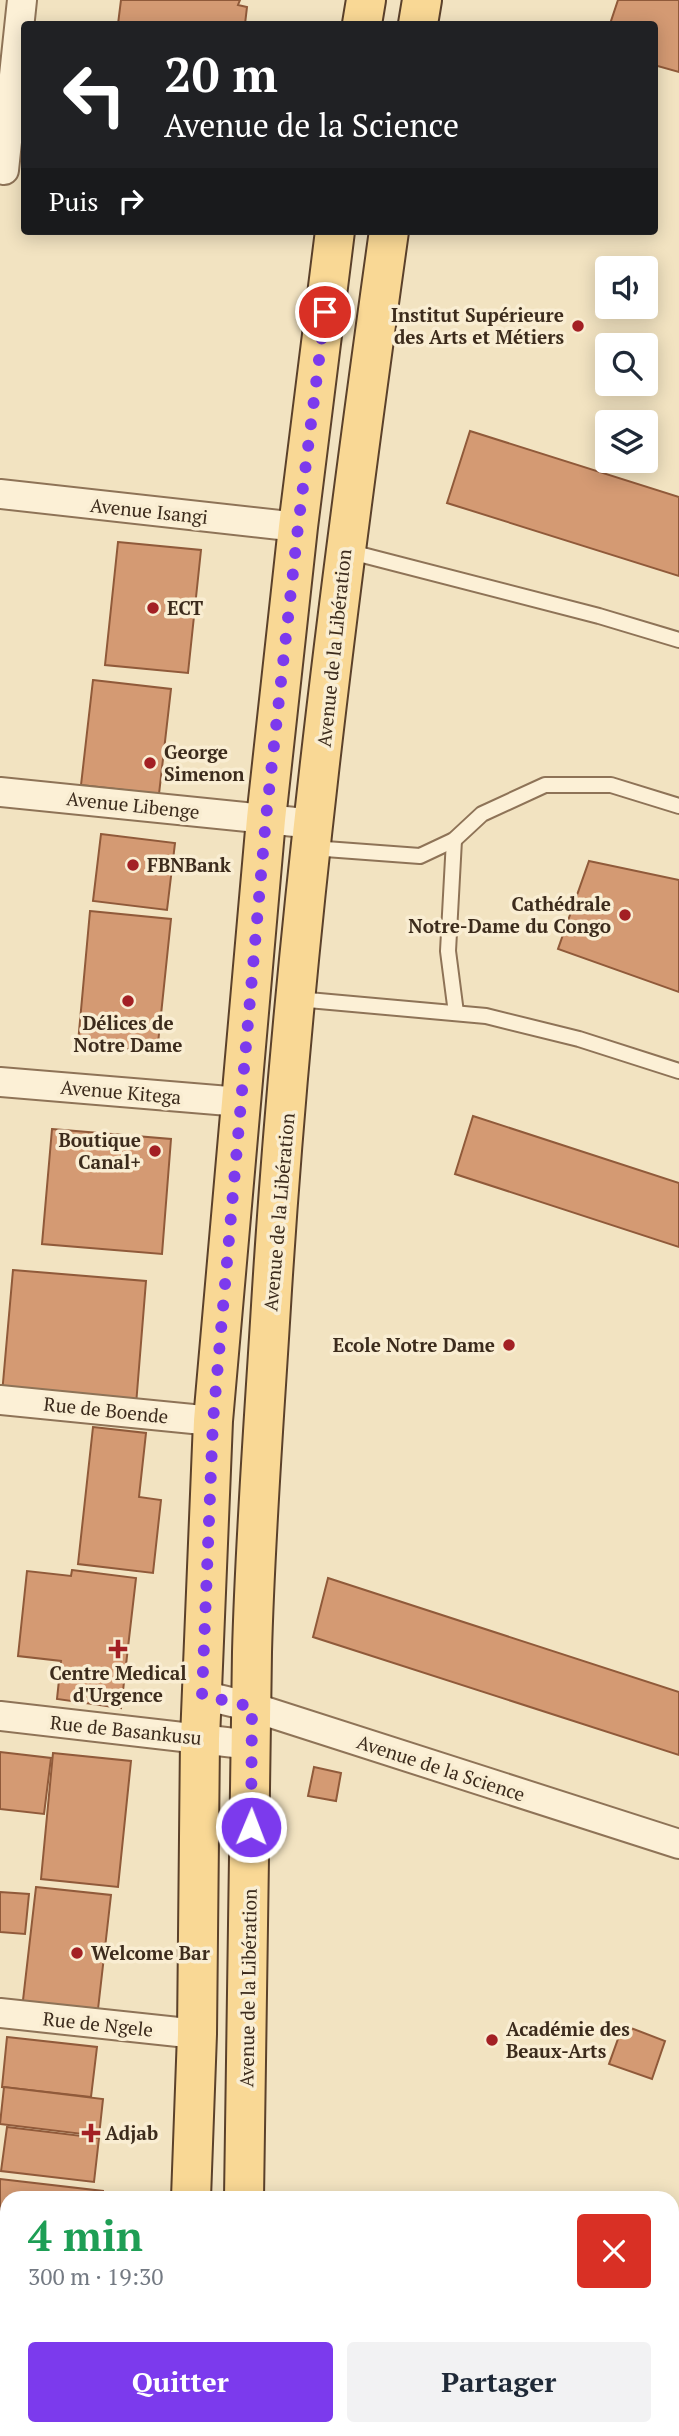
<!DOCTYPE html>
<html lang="fr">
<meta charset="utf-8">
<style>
body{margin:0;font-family:"PT Serif",serif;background:#f2f2f3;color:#1f2937;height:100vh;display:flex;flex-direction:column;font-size:26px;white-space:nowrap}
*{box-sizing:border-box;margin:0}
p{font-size:23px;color:#747a83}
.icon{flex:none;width:38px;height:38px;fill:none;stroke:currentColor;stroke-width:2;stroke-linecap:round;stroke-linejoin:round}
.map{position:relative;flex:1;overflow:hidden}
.panel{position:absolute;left:0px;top:2191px;width:679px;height:245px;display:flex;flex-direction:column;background:#fff;border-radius:21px 21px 0 0;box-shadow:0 4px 18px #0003}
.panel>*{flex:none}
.banner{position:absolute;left:21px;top:21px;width:637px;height:214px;border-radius:7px;box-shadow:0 4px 18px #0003;background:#202124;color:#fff;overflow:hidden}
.fabs{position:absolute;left:595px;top:256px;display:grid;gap:14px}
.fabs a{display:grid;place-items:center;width:63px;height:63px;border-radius:7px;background:#fff;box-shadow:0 4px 18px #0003;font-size:35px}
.pin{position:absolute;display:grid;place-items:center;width:60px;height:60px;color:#fff;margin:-30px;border:4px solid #fff;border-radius:50%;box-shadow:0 2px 7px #0007}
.me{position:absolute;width:77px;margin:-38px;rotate:1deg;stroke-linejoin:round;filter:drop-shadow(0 0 5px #0008)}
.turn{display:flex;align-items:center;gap:24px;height:147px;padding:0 28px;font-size:32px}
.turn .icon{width:91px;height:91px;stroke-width:2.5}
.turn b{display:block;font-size:49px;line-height:60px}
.then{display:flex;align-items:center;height:66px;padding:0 28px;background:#0003;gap:14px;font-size:26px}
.round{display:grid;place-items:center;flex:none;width:74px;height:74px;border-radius:7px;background:#f2f2f3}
.head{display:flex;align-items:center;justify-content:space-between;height:119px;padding:0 28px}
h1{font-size:42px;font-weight:600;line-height:52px;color:#1e9e55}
.action{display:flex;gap:14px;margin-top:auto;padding:14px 28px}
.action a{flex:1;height:80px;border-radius:7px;background:#7c3aed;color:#fff;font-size:28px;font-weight:600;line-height:80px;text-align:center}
.action a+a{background:#f2f2f3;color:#1f2937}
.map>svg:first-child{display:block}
</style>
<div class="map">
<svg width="679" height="2436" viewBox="0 0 679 2436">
<rect width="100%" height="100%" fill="#f2e3c1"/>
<g fill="#d49a73" stroke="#905a3a" stroke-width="2">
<path d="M 121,0 L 240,0 L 238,5 L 247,7 L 245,24 L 118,24 Z"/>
<path d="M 618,0 L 679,0 L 679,72 L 654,65 L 654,24 L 610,24 Z"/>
<path d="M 470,431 L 679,497 L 679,576 L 447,503 Z"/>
<path d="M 118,542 L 201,550 L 188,673 L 105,665 Z"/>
<path d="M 93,680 L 171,689 L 159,794 L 81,785 Z"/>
<path d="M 101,834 L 175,843 L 167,910 L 93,901 Z"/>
<path d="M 589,861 L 679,880 L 679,992 L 558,949 Z"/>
<path d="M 90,911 L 171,919 L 157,1053 L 78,1043 Z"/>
<path d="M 473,1116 L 679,1183 L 679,1247 L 455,1174 Z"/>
<path d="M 52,1129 L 171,1139 L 162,1254 L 42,1244 Z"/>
<path d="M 13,1270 L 146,1281 L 136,1405 L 2,1394 Z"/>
<path d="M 93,1427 L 146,1433 L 139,1497 L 161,1500 L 153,1573 L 78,1564 Z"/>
<path d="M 72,1570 L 136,1578 L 121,1708 L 57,1699 L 61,1661 L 18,1656 L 27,1571 L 71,1576 Z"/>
<path d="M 328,1578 L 679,1692 L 679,1755 L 313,1637 Z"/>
<path d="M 0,1752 L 51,1758 L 44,1814 L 0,1809 Z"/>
<path d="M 53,1753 L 131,1761 L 118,1887 L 41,1879 Z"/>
<path d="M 314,1767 L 341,1773 L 336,1801 L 308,1796 Z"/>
<path d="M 36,1887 L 111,1895 L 97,2018 L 22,2009 Z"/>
<path d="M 0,1892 L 29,1894 L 25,1934 L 0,1932 Z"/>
<path d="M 623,2025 L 665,2041 L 652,2079 L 609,2064 Z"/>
<path d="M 7,2037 L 97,2047 L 91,2097 L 2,2087 Z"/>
<path d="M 4,2087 L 103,2099 L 99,2136 L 0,2124 Z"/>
<path d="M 7,2127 L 99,2138 L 94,2182 L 1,2171 Z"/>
<path d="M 0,2179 L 103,2191 L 103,2198 L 7,2198 L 7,2295 L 0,2294 Z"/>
<path d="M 0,2352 L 7,2353 L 7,2429 L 33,2429 L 32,2436 L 0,2436 Z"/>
<rect x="53" y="2429" width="39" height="7"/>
</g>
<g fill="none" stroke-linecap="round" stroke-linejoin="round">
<g stroke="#8e7357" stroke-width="18">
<g id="lane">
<path d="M 347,551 L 599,616 L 679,640"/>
<path d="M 454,840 L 448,951 L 456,1013"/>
<path d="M 312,848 L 420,856 L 454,840 L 482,814 L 545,785 L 611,785 L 679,806"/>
<path d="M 297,999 L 486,1016 L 579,1039 L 679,1071"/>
</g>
</g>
<g stroke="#8e7357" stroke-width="32">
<g id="street">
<path d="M 4,170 L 22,0"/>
<path d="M 0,494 L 298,527"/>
<path d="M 0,792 L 315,824"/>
<path d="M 0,1082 L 241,1102"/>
<path d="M 0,1400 L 213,1421"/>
<path d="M 202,1695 L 252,1707 L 679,1844"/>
<path d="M 0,1716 L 252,1745"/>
<path d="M 0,2013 L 197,2034"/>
<path d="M 0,2305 L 7,2306"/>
</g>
</g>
<g stroke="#5b412b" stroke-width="42">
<g id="primary">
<path d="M 362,24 L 366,0"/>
<path d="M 418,24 L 422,0"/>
<path d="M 191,2198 L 197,2034 L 200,1739 L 213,1421 L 266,819 L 298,527 L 335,231"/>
<path d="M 244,2198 C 248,2016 248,1834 252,1652 C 255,1537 264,1421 271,1306 C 293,946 339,588 389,231"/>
<path d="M 189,2429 L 189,2436"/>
<path d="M 243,2429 L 243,2436"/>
</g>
</g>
<use href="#lane" stroke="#fcf0d6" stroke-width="14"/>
<use href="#street" stroke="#fcf0d6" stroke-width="28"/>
<use href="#primary" stroke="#f9d895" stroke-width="38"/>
</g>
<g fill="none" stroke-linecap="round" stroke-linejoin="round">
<path stroke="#7c3aed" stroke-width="12" stroke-dasharray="0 21.6" d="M 251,1827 L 252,1707 L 202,1695 L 213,1421 L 266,818 L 298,527 L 325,312"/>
</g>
<g fill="#a32024" stroke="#f9edd2" stroke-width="2.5">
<circle cx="578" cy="326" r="7"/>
<circle cx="153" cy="608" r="7"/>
<circle cx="150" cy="763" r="7"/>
<circle cx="133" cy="865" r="7"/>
<circle cx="625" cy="915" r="7"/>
<circle cx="128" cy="1001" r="7"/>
<circle cx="155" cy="1151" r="7"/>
<circle cx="509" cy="1345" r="7"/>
<path d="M114.5 1638.5h7v7h7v7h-7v7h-7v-7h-7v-7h7z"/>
<circle cx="77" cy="1953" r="7"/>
<circle cx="492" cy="2040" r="7"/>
<path d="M87.5 2122.5h7v7h7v7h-7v7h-7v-7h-7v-7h7z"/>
</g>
<g text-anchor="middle" stroke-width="7" stroke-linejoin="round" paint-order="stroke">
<g font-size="19" font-weight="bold" fill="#3c2b1c" stroke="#f9edd2" text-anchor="start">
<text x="564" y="322" text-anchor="end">Institut Supérieure<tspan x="564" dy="22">des Arts et Métiers</tspan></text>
<text x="167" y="615">ECT</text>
<text x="164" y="759">George<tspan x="164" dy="22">Simenon</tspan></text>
<text x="147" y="872">FBNBank</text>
<text x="611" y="911" text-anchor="end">Cathédrale<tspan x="611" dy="22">Notre-Dame du Congo</tspan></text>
<text x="128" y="1030" text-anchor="middle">Délices de<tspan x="128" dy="22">Notre Dame</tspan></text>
<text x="141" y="1147" text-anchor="end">Boutique<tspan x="141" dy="22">Canal+</tspan></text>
<text x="495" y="1352" text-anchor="end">Ecole Notre Dame</text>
<text x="118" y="1680" text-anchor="middle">Centre Medical<tspan x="118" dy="22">d'Urgence</tspan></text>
<text x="91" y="1960">Welcome Bar</text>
<text x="506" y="2036">Académie des<tspan x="506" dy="22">Beaux-Arts</tspan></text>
<text x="105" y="2140">Adjab</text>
</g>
<g font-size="19" fill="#3c2b1c" stroke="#f9edd2">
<text transform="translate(149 511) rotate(6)" y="7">Avenue Isangi</text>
<text transform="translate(334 648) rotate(-84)" y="7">Avenue de la Libération</text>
<text transform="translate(133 805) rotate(6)" y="7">Avenue Libenge</text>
<text transform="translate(121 1092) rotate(5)" y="7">Avenue Kitega</text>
<text transform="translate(279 1212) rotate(-85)" y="7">Avenue de la Libération</text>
<text transform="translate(106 1410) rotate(6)" y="7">Rue de Boende</text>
<text transform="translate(126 1730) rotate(6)" y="7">Rue de Basankusu</text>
<text transform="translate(441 1768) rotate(18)" y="7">Avenue de la Science</text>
<text transform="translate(248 1988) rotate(-89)" y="7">Avenue de la Libération</text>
<text transform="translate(98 2024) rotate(6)" y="7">Rue de Ngele</text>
</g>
</g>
</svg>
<div class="fabs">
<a><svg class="icon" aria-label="sound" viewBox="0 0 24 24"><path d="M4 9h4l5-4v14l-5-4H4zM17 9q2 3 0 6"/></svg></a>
<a><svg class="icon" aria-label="search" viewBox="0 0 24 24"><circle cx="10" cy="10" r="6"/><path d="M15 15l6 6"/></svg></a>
<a><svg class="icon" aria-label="layers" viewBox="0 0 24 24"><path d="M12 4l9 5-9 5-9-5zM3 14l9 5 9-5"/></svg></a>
</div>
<div class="pin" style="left:325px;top:312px;background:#d93025"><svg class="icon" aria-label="arrive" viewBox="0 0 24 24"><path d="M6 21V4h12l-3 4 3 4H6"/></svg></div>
<svg class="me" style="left:251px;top:1827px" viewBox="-20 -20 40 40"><circle r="17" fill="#7c3aed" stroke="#fff" stroke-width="3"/><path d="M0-11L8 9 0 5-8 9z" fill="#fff"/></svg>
<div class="banner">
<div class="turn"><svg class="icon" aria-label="left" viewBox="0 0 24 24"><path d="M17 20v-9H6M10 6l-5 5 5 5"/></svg><div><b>20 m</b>Avenue de la Science</div></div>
<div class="then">Puis<svg class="icon" aria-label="right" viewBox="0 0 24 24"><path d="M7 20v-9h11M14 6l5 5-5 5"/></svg></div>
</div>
<section class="panel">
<div class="head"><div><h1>4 min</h1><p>300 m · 19:30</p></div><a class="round" style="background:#d93025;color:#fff"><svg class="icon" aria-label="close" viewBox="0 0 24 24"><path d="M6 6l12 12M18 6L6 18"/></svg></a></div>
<div class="action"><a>Quitter</a><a>Partager</a></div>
</section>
</div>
